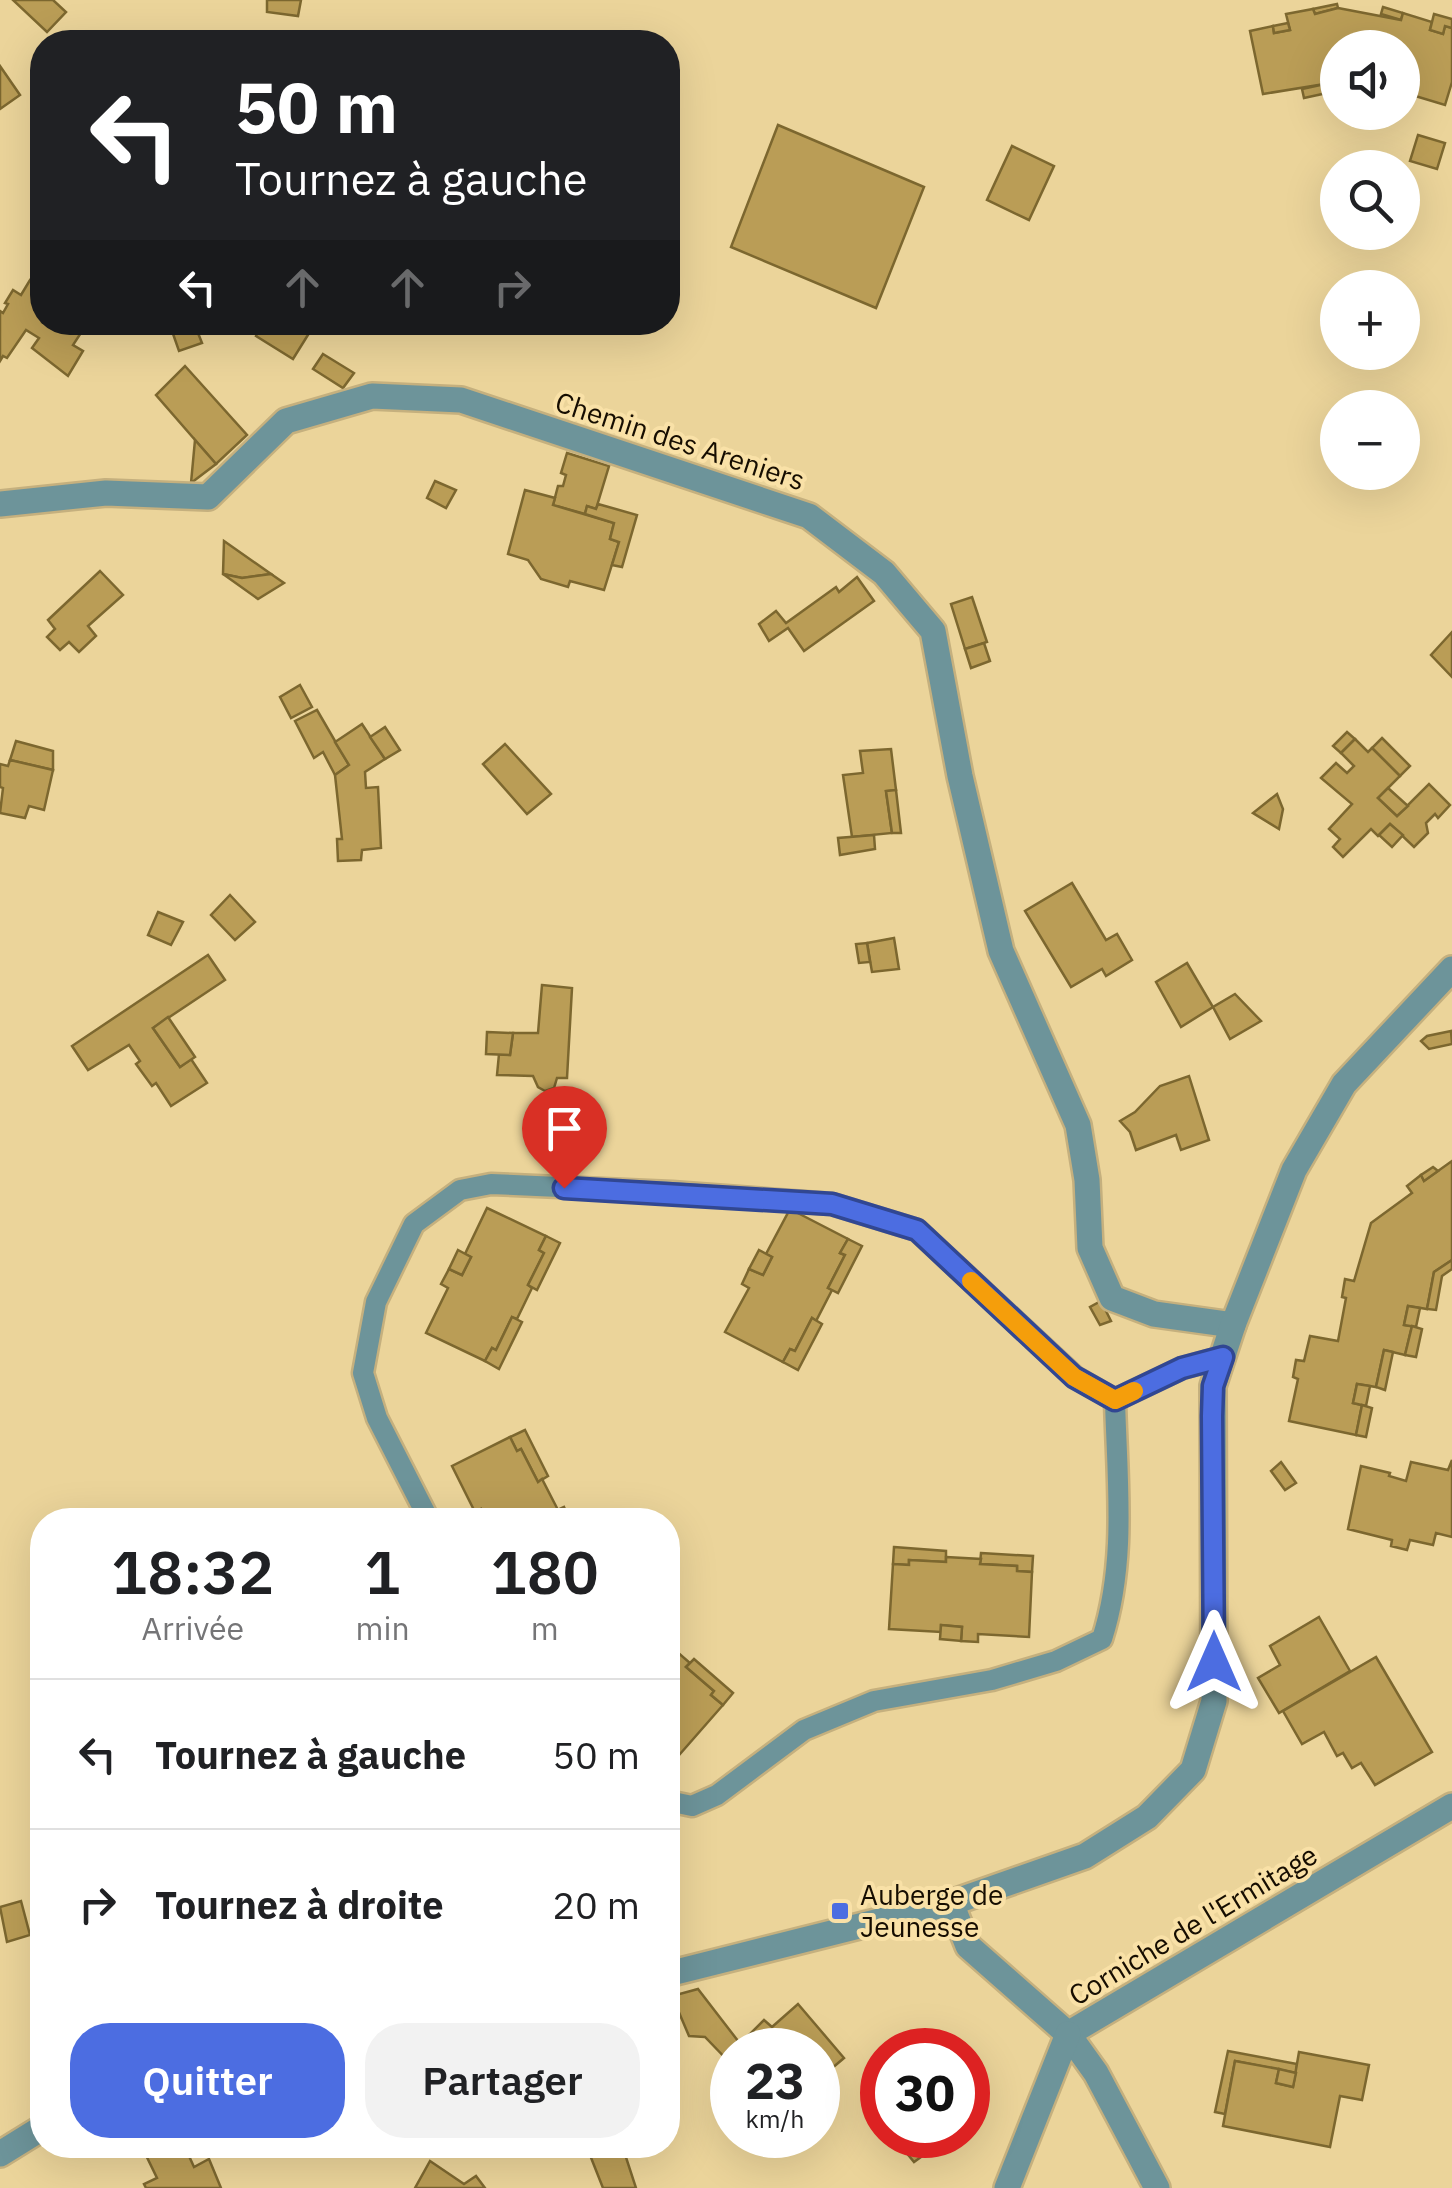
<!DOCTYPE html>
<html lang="fr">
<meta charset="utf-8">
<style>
body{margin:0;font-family:"IBM Plex Sans",sans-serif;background:#f2f2f2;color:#202124;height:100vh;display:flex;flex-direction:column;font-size:38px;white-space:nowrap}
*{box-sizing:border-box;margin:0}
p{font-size:32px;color:#757577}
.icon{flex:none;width:55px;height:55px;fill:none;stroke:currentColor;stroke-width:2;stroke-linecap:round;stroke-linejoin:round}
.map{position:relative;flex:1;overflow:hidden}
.side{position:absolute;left:30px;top:1508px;width:650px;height:650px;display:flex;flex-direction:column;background:#fff;border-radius:40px;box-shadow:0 10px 40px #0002}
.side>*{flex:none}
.top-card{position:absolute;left:30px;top:30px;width:650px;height:305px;border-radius:40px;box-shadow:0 10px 40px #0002;background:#202124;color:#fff;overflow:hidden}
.tools{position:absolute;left:1320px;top:30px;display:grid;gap:20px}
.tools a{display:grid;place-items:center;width:100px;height:100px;border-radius:50%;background:#fff;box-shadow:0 10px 40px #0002;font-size:50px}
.speed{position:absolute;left:710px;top:2028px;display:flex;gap:20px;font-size:50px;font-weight:700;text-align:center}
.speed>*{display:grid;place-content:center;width:130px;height:130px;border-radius:50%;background:#fff;box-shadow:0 10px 40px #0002;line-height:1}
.speed small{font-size:25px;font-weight:400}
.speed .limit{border:15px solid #d22;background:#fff;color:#111}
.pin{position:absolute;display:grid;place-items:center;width:85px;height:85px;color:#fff;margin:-102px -42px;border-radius:50% 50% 50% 0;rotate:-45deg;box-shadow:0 0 10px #0007}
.pin .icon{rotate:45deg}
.me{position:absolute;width:110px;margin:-55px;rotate:0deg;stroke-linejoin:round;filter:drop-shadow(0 0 8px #0008)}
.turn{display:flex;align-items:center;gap:35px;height:210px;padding:0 40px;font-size:45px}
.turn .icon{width:130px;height:130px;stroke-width:2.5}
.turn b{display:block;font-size:70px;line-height:85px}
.lanes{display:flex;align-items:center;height:95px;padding:0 40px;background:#0003;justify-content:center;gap:50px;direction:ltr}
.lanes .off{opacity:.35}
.eta{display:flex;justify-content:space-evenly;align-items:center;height:170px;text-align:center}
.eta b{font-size:60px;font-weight:600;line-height:70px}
.action{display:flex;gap:20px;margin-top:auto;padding:20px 40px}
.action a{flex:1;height:115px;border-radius:40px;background:#4c6de1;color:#fff;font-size:40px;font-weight:600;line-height:115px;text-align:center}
.action a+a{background:#f2f2f2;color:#202124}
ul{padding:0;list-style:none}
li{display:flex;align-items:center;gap:30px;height:150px;padding:0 40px;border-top:2px solid #e0e0e0}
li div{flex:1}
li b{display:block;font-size:38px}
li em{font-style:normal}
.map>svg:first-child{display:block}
</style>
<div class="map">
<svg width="1452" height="2188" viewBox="0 0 1452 2188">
<rect width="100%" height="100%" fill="#ebd49a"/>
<g fill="#ba9d56" stroke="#7c672f" stroke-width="2.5">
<path d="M 13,0 L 53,0 L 66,12 L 47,32 Z"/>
<path d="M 267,0 L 301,0 L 298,16 L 267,12 Z"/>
<path d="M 1337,4 L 1338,8 L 1315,14 L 1313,9 Z"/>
<path d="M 1383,7 L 1403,13 L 1401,20 L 1381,14 Z"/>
<path d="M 1338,8 L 1401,20 L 1403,13 L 1432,22 L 1430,30 L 1443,34 L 1445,26 L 1452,28 L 1452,82 L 1445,105 L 1402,92 L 1402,48 L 1338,48 L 1338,91 L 1327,93 L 1325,84 L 1263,94 L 1250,31 L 1273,26 L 1274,33 L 1290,30 L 1286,14 L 1313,9 L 1315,14 Z"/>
<path d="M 1434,14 L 1452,19 L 1452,28 L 1445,26 L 1443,34 L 1430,30 Z"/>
<path d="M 1288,23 L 1290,30 L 1274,33 L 1273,26 Z"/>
<path d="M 0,66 L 20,95 L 0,109 Z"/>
<path d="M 1325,84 L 1327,93 L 1304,98 L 1302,89 Z"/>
<path d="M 778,125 L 924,187 L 876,308 L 731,247 Z"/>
<path d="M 1418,135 L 1445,143 L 1437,169 L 1410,161 Z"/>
<path d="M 1012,146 L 1054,166 L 1029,220 L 987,200 Z"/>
<path d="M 30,280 L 42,288 L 42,322 L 88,322 L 73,345 L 83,351 L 68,376 L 32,348 L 39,338 L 26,330 L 7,358 L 3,356 L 0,361 L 0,311 L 3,313 L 8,304 L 5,303 L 13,290 L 21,295 Z"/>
<path d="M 316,322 L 293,359 L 256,336 L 258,331 L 244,323 Z"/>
<path d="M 194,323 L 202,343 L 179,351 L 172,331 Z"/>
<path d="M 323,354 L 354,373 L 343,388 L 313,369 Z"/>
<path d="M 185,366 L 247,435 L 216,464 L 156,395 Z"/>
<path d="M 195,440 L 216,464 L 191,483 Z"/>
<path d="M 567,453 L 609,466 L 596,509 L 587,506 L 585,514 L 553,505 L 558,486 L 563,486 L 566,475 L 561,473 Z"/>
<path d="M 435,481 L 456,490 L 446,508 L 427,498 Z"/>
<path d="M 525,490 L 555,498 L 553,505 L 614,523 L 610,539 L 619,542 L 604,590 L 570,581 L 568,587 L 541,579 L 528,560 L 508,554 Z"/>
<path d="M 598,504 L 637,515 L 622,567 L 612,565 L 619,542 L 610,539 L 614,523 L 585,514 L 587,506 L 596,509 Z"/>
<path d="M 224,541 L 271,574 L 242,578 L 223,574 Z"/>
<path d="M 100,571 L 123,595 L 88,626 L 96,636 L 79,652 L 69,642 L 60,650 L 47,637 L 55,629 L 48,620 Z"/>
<path d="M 223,574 L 242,578 L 271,574 L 284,583 L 258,599 Z"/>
<path d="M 857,577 L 874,601 L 804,651 L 788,628 L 769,641 L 759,624 L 776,611 L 786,623 L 836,587 L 839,592 Z"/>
<path d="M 972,597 L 987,642 L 965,649 L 951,604 Z"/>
<path d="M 1452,632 L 1452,677 L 1431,655 Z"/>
<path d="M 984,643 L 990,661 L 971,668 L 965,649 Z"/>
<path d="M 300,685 L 312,707 L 291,718 L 280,697 Z"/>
<path d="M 317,710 L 349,765 L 335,775 L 323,752 L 314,758 L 295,721 Z"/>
<path d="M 362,724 L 385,759 L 365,772 L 366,788 L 378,787 L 381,848 L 362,850 L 361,860 L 338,861 L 337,839 L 342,839 L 335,775 L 349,765 L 335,742 Z"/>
<path d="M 385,727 L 400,750 L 385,759 L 370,737 Z"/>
<path d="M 1347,732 L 1355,739 L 1341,753 L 1333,746 Z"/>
<path d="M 1382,738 L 1410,766 L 1400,776 L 1372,748 Z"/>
<path d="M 1355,739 L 1368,752 L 1372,748 L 1400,776 L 1378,798 L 1397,816 L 1429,784 L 1450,805 L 1438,818 L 1435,814 L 1426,823 L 1428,833 L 1414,847 L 1390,824 L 1378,836 L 1371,829 L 1343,857 L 1333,847 L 1340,839 L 1329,829 L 1352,804 L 1321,778 L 1336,763 L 1347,773 L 1354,766 L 1341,753 Z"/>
<path d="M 16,741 L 53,751 L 53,770 L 10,760 Z"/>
<path d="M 505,744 L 551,794 L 527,814 L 483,764 Z"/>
<path d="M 891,749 L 896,790 L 886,791 L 892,833 L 852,837 L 843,775 L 863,773 L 860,751 Z"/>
<path d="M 10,760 L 53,770 L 44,810 L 29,806 L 25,818 L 0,813 L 3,788 L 0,787 L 0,764 L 8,766 Z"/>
<path d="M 1388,788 L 1408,806 L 1397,816 L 1378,798 Z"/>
<path d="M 896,790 L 901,833 L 892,833 L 886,791 Z"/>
<path d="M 1277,794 L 1283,809 L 1279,829 L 1253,813 Z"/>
<path d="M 1390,824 L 1403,835 L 1392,847 L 1379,835 Z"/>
<path d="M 874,835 L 875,849 L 840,855 L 838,838 Z"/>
<path d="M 1072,883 L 1106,940 L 1117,934 L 1132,960 L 1106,976 L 1102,969 L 1071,987 L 1025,911 Z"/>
<path d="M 230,895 L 255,922 L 235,940 L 211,915 Z"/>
<path d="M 158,912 L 183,922 L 171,945 L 148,935 Z"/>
<path d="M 894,938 L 899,969 L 872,972 L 867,943 Z"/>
<path d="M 867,943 L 870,962 L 859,963 L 856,944 Z"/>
<path d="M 208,955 L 225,980 L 153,1028 L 180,1067 L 191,1059 L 207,1083 L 171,1106 L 156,1083 L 152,1086 L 136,1064 L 140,1061 L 129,1045 L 88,1070 L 72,1046 Z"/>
<path d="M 1187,963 L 1213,1007 L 1181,1027 L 1156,982 Z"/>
<path d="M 542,985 L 572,988 L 567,1078 L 557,1078 L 554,1088 L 545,1091 L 538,1087 L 533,1076 L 497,1075 L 499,1054 L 510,1055 L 513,1033 L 538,1033 Z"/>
<path d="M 1235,994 L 1261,1021 L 1230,1039 L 1213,1007 Z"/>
<path d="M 168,1017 L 195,1057 L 180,1067 L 153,1028 Z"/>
<path d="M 1451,1031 L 1452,1044 L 1429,1049 L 1421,1041 L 1427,1036 Z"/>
<path d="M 487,1032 L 513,1033 L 510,1055 L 486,1054 Z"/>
<path d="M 1189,1076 L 1209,1140 L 1181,1150 L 1176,1135 L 1136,1150 L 1130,1132 L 1120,1121 L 1135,1112 L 1160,1086 Z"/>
<path d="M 1452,1161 L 1452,1260 L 1434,1272 L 1427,1309 L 1408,1306 L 1404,1325 L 1412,1326 L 1405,1355 L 1384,1350 L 1376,1387 L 1357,1384 L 1353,1403 L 1362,1405 L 1356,1435 L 1289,1421 L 1298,1379 L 1293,1377 L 1296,1360 L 1304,1361 L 1310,1336 L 1338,1341 L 1346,1298 L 1342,1297 L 1345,1279 L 1354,1281 L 1371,1223 L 1412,1193 L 1407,1186 L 1421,1175 L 1424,1181 Z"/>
<path d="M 1433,1167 L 1438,1171 L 1424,1181 L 1421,1175 Z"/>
<path d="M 487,1208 L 546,1236 L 539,1250 L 544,1253 L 528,1285 L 532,1288 L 517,1319 L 512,1317 L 496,1350 L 492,1348 L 485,1361 L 426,1333 L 448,1288 L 441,1284 L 449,1269 L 462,1275 L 471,1257 L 465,1254 Z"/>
<path d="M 790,1209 L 848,1239 L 840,1253 L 845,1255 L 828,1288 L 832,1290 L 816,1321 L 812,1318 L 795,1351 L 790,1349 L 783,1362 L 725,1332 L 749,1288 L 742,1284 L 749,1269 L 763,1275 L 772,1257 L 766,1254 Z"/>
<path d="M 546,1236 L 560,1243 L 537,1290 L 528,1285 L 544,1253 L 539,1250 Z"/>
<path d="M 848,1239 L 862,1246 L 838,1293 L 828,1288 L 845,1255 L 840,1253 Z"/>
<path d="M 458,1250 L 471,1257 L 462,1275 L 449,1269 Z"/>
<path d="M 759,1250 L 772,1257 L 763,1275 L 749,1269 Z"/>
<path d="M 1452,1260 L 1452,1269 L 1442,1276 L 1436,1310 L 1427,1309 L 1434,1272 Z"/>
<path d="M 1101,1301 L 1111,1321 L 1100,1325 L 1090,1307 Z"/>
<path d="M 1408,1306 L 1420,1308 L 1416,1327 L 1404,1325 Z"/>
<path d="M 512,1317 L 522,1322 L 499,1369 L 485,1361 L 492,1348 L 496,1350 Z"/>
<path d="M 812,1318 L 822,1324 L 798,1370 L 783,1362 L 790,1349 L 795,1351 Z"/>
<path d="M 1412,1326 L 1422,1329 L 1416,1357 L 1405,1355 Z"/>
<path d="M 1384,1350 L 1393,1352 L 1385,1390 L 1376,1387 Z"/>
<path d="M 1357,1384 L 1370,1386 L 1366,1406 L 1353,1403 Z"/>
<path d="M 1362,1405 L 1372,1408 L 1366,1437 L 1356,1435 Z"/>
<path d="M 525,1430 L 548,1476 L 538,1482 L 521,1449 L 517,1451 L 510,1437 Z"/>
<path d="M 510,1437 L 517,1451 L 521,1449 L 538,1482 L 542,1479 L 558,1510 L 553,1512 L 557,1520 L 486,1520 L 481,1509 L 475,1512 L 452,1466 Z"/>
<path d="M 1452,1460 L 1452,1537 L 1436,1533 L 1433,1545 L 1410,1540 L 1407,1550 L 1391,1546 L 1392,1540 L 1348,1529 L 1361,1466 L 1390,1473 L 1389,1476 L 1406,1481 L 1411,1462 L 1448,1470 Z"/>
<path d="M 1281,1462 L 1296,1483 L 1285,1490 L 1271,1471 Z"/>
<path d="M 564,1507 L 570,1520 L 557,1520 L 553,1512 Z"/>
<path d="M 481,1509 L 486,1520 L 470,1520 L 468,1516 Z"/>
<path d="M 894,1547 L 946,1551 L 946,1562 L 909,1560 L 909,1565 L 893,1564 Z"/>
<path d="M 981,1553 L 1033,1556 L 1032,1572 L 1017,1571 L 1017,1566 L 980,1564 Z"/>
<path d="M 946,1557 L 981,1559 L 980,1564 L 1017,1566 L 1017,1571 L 1032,1572 L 1029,1637 L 978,1634 L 978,1642 L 961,1641 L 962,1627 L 941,1625 L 941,1632 L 889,1629 L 893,1564 L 909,1565 L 909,1560 L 946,1562 Z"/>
<path d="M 1319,1617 L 1350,1671 L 1279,1713 L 1258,1678 L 1280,1665 L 1270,1646 Z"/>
<path d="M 941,1625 L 962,1627 L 961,1641 L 940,1639 Z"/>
<path d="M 668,1644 L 690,1663 L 686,1667 L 714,1691 L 711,1695 L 723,1705 L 680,1754 L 668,1743 Z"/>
<path d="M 1376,1657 L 1432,1752 L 1375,1785 L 1361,1763 L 1352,1768 L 1343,1753 L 1337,1756 L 1324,1732 L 1302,1744 L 1283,1711 Z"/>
<path d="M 694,1659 L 733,1693 L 723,1705 L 711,1695 L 714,1691 L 686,1667 Z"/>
<path d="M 21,1901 L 30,1935 L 7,1942 L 0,1907 Z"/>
<path d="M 698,1989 L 745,2050 L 732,2050 L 732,2065 L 705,2037 L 689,2036 L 672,1996 Z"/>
<path d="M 798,2004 L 844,2058 L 818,2080 L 818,2050 L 746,2050 L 752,2045 L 745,2039 L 764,2020 L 772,2027 Z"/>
<path d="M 1228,2051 L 1297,2064 L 1296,2073 L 1235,2061 L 1225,2114 L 1215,2112 Z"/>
<path d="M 1299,2052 L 1369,2065 L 1362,2100 L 1340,2096 L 1330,2147 L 1223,2126 L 1235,2061 L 1279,2069 L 1276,2083 L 1293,2087 Z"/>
<path d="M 1279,2069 L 1296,2073 L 1293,2087 L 1276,2083 Z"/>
<path d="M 882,2090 L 882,2124 L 866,2104 Z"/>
<path d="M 892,2135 L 932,2135 L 939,2144 L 914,2162 Z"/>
<path d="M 141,2145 L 184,2145 L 194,2167 L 209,2159 L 221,2188 L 146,2188 L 144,2184 L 157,2178 Z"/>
<path d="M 586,2145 L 622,2145 L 636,2188 L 603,2188 Z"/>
<path d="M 430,2161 L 464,2184 L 476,2176 L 485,2188 L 415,2188 Z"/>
</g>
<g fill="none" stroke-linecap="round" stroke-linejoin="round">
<g stroke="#c5b07e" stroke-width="25">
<g id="service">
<path d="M 1115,1400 L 1182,1368 L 1223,1357"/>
<path d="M 429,1520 L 377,1418 L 363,1373 L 376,1302 L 414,1224 L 460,1190 L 491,1184 L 672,1192 L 832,1204 L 917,1230 L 1075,1377 L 1115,1400"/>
<path d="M 668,1801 L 692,1806 L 717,1795 L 804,1730 L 874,1701 L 992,1680 L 1056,1661 L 1102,1639 C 1127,1561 1117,1481 1115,1400"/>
</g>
</g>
<g stroke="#c5b07e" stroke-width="30">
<g id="minor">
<path d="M 0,504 L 106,493 L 208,497 L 286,421 L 372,396 L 461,400 L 809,516 L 884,573 L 933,631 L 960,776 L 1001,951 L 1078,1125 L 1087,1180 L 1090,1248 L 1112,1298 L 1154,1314 L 1233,1325"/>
<path d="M 951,1903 L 968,1946 L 1068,2034 L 1452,1806"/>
<path d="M 668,1974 L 951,1903 L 1085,1856 L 1147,1817 L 1193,1770 L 1214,1701 L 1213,1386 L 1233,1325 L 1294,1170 L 1344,1084 L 1452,969"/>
<path d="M 1068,2034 L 1096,2073 L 1157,2188"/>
<path d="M 0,2154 L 42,2128"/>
<path d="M 1007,2188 L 1068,2034"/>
</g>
</g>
<use href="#service" stroke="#6d949a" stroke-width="20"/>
<use href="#minor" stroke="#6d949a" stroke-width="25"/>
</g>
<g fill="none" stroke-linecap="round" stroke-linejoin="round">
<g stroke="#314792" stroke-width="25">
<path id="route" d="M 564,1188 L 832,1204 L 917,1230 L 1074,1377 L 1115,1400 L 1182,1368 L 1223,1357 L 1213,1386 L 1212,1416 L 1214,1662"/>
</g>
<use href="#route" stroke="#4c6de1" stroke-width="18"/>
<path stroke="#f59e0b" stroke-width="18" d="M 971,1281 L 1074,1377 L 1115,1400 L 1134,1391"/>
</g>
<rect fill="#4c6de1" stroke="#f9e1a7" stroke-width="4" x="830" y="1901" width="20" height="20" rx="5"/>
<g text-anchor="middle" stroke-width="8" stroke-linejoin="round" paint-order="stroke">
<g font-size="28" fill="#160d00" stroke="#f9e1a7">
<text transform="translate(680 441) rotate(18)" y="10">Chemin des Areniers</text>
<text transform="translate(1193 1925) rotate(-31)" y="10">Corniche de l'Ermitage</text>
</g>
<g font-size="28" fill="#160d00" stroke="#f9e1a7" text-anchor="start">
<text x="860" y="1905">Auberge de<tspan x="860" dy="32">Jeunesse</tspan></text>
</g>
</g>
</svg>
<div class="tools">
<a><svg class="icon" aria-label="sound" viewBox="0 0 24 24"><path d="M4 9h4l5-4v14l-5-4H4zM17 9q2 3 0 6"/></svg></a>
<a><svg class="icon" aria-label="search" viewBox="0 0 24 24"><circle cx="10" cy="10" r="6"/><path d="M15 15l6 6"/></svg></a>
<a>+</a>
<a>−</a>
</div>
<div class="speed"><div>23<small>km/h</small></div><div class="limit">30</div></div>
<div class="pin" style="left:564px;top:1188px;background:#d93025"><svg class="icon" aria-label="arrive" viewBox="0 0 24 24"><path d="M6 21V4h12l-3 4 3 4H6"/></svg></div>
<svg class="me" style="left:1214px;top:1662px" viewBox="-20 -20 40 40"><path d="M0-17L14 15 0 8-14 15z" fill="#4c6de1" stroke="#fff" stroke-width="4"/></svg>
<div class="top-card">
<div class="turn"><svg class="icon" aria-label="left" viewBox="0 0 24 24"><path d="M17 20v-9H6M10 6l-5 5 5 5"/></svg><div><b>50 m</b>Tournez à gauche</div></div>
<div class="lanes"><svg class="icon" aria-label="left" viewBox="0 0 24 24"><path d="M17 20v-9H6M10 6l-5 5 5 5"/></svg><svg class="icon off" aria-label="ahead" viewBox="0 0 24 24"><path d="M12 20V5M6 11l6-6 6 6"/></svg><svg class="icon off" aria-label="ahead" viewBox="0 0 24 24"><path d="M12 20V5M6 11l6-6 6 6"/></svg><svg class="icon off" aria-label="right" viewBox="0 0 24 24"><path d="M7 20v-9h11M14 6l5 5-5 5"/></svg></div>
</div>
<section class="side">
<div class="eta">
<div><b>18:32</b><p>Arrivée</p></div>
<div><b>1</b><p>min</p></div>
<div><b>180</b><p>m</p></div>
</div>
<ul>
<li><svg class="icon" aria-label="left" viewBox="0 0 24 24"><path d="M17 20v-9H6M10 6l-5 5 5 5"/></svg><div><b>Tournez à gauche</b></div><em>50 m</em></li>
<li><svg class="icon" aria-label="right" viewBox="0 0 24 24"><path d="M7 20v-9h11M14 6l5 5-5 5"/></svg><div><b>Tournez à droite</b></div><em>20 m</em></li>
</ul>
<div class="action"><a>Quitter</a><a>Partager</a></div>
</section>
</div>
